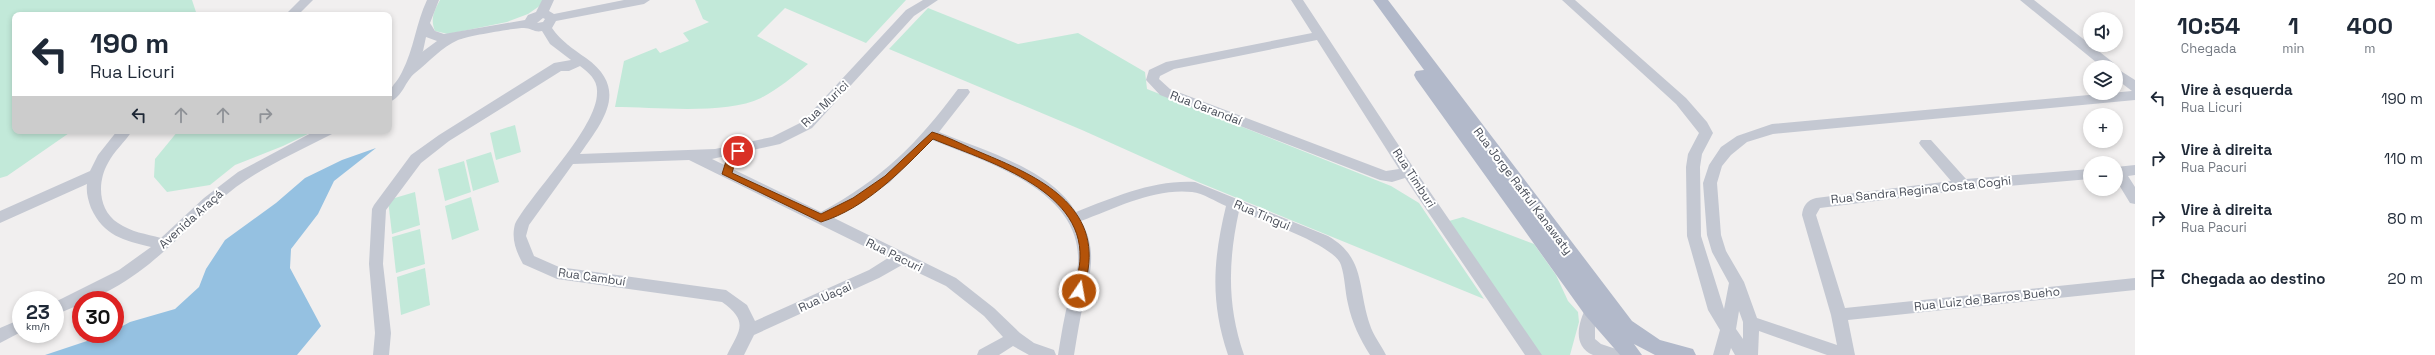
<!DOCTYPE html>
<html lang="pt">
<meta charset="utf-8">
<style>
body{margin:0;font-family:"Space Grotesk",sans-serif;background:#f2f2f3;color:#1f2937;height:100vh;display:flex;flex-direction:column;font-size:15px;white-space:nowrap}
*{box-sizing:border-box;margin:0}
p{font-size:13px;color:#747a83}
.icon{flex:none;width:22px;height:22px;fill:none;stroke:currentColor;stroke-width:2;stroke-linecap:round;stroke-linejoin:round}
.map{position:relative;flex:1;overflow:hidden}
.details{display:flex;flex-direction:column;background:#fff;width:300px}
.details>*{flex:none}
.banner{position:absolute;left:12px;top:12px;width:380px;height:122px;border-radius:8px;box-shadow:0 2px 6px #0003;background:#fff;color:#1f2937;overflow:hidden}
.buttons{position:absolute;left:2083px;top:12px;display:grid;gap:8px}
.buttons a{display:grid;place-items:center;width:40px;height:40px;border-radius:50%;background:#fff;box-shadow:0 2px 6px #0003;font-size:20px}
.speed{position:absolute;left:12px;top:291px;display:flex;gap:8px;font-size:20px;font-weight:700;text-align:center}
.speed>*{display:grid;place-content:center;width:52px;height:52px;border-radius:50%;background:#fff;box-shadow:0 2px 6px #0003;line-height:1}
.speed small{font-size:10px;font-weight:400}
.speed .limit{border:6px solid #d22;background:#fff;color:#111}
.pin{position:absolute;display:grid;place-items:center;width:34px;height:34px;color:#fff;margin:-17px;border:2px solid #fff;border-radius:50%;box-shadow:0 1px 4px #0007}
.me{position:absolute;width:44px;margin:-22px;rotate:12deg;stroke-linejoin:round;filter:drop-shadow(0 0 3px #0008)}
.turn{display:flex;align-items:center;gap:14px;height:84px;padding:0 12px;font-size:18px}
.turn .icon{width:52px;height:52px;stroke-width:2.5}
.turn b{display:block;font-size:28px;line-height:34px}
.lanes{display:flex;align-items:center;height:38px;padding:0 12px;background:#0003;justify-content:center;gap:20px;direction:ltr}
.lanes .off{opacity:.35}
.eta{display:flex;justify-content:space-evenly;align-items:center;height:68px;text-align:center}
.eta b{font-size:24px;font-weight:800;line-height:28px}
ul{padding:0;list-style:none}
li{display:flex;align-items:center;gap:12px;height:60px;padding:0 12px}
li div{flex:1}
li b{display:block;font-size:15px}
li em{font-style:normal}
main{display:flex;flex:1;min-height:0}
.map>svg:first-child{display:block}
</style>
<main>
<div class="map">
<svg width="2135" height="355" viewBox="0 0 2135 355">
<rect width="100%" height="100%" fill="#f1efef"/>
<g fill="#c2e9d9">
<path d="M 0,0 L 192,0 L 197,15 L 15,15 L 15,131 L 72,131 L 7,176 L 0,178 Z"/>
<path d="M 440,0 L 543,0 L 541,5 L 528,14 L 507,22 L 448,34 L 435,31 C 430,19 434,11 440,0 Z"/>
<path d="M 695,0 L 906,0 L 866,43 L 785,8 L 757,36 L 808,64 C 793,77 778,89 761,98 C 726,115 655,107 615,107 L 624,61 L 656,48 L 660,53 L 689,41 L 683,33 L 709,22 L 703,19 Z"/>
<path d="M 928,8 L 1018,44 L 1078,33 L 1145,72 L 1147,89 L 1391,186 L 1419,203 L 1484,299 L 1198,182 L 1082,130 L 889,49 Z"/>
<path d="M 515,125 L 521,152 L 496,160 L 490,133 Z"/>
<path d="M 178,131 L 314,131 L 283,146 L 235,165 L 210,185 L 167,192 L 154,177 L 155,159 Z"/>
<path d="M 491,152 L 499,182 L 473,191 L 466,160 Z"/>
<path d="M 464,161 L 471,192 L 445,201 L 438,169 Z"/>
<path d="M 415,192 L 420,225 L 392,234 L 388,200 Z"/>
<path d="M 471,197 L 479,230 L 452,240 L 445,206 Z"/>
<path d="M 1463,217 L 1534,244 L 1556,275 L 1568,301 L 1578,312 L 1579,322 L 1570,355 L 1539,355 L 1449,221 Z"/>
<path d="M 420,229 L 425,264 L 396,273 L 392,237 Z"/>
<path d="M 425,268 L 430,305 L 401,315 L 397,277 Z"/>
</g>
<path fill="#95c1e1" d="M 376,148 L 334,181 L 318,214 L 291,249 L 290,268 L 321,326 L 297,355 L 45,355 L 108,334 L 115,334 L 115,330 L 130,322 L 175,309 L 199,287 L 206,269 L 225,240 L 276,203 L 305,178 L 342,160 Z"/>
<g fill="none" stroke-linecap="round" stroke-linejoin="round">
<g fill="#c4c8d2" fill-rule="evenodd">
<path d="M 300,0 L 313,0 L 298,15 L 285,15 Z"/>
<path d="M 427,0 L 439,0 L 430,23 L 435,31 L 444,34 L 525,20 L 528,15 L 536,12 L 542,0 L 554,0 L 549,11 L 554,14 L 624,0 L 650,0 L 644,4 L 556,21 L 552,28 C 561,41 573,49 586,58 C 629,89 604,120 580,154 L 715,149 L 772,137 L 802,122 L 906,10 L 923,0 L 938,0 L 914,16 L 812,128 L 780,144 L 712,159 L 821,212 C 882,179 917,144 958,89 L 968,89 L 970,92 L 968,95 L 939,132 C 982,150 1051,169 1076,212 C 1115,197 1152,180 1195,182 L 1328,236 C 1366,258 1357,287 1370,325 C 1373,335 1381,345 1386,355 L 1370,355 C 1360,339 1352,323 1348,304 C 1345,292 1345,277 1341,265 C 1335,245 1261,220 1239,211 C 1228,261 1227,306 1244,355 L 1228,355 C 1210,301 1213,260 1226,206 C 1216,202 1203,193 1192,192 C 1154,188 1116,208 1081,221 C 1097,248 1091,272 1084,300 C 1080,318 1077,336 1074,355 L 1058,355 C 1061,336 1064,317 1069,298 C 1072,287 1077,275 1078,263 C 1082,190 986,162 932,140 L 889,183 L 834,218 L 956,278 L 994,308 L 1020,333 L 1034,343 L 1054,350 L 1056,355 L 1029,355 L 1013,346 L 999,355 L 977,355 L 979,350 L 1003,337 L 984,316 L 946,286 L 902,265 L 879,278 L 754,335 L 744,355 L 727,355 C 739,331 750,322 722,302 L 557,279 L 523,264 C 516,251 511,239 515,224 C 533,191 597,128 597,93 C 598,80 589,73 580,66 L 569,71 L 561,71 L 449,141 L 421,163 L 386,210 L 383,264 L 391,333 L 389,355 L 373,355 L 375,333 L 369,264 L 372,209 L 374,205 L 411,155 L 439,135 L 554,63 L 571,60 L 550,44 L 542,31 C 535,33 531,28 524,28 C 514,28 467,36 458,40 C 442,47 429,62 415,73 C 405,81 403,97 389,102 C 389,84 395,87 402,72 C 414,49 416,23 427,0 ZM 543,18 L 545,19 L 543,22 L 537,23 ZM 426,37 L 437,41 L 422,52 L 423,51 ZM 689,160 L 888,258 L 869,270 L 755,321 L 747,305 L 726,290 L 559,267 L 534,256 L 526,236 L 529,225 L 573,164 Z"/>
<path d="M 1291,0 L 1303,0 L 1413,167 L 1542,355 L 1525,355 L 1405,178 L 1392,182 L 1380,180 L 1160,95 L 1146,80 L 1149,70 L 1166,62 L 1312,33 ZM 1317,40 L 1399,169 L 1386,171 L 1170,89 L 1159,79 L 1160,76 L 1174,69 Z"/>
<path d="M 1562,0 L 1575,0 L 1686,98 L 1707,122 L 1713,133 L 1702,154 L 1700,167 L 1701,236 L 1724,309 L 1729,283 L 1712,252 L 1707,235 L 1703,183 L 1709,165 L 1721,147 L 1737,136 L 1772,124 L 2132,91 L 2116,79 L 2116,67 L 2102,67 L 2020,0 L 2034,0 L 2115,64 L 2116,67 L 2116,68 L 2135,80 L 2135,100 L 1773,134 L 1747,142 L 1731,155 L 1722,166 L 1717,183 L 1721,235 L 1726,251 L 1744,282 L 1757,318 L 1837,345 L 1831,315 L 1802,215 C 1803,206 1807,200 1816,198 L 1951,181 L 1921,146 L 1919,143 L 1921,140 L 1931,140 L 1966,179 L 2090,169 L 2090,179 L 1963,190 L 1820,208 L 1816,215 L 1845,308 L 2135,278 L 2135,290 L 1848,320 L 1855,355 L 1827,355 L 1759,331 L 1758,355 L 1735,355 L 1731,348 L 1729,355 L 1713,355 L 1720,330 L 1708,310 L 1687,236 L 1686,167 L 1688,154 L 1699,133 L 1676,104 ZM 1739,311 L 1743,322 L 1743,339 L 1736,329 Z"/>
<path d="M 117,131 L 132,131 C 125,142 114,151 108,163 C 97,182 98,210 118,223 C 131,232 146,234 161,238 L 204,198 L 238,172 L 315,131 L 334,131 L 332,134 C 299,151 265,166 236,187 C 193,220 160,263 112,289 C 102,294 92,300 81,300 L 81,304 L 55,315 L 55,302 L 119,270 L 151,247 C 123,240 104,236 91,208 C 88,200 86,192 87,184 L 0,223 L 0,211 L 90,171 L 98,155 Z"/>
<path d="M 2135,165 L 2135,175 L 2128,176 L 2135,187 L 2135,204 L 2130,203 L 2116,180 L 2116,167 Z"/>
<path d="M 1592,304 L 1597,306 L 1600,310 L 1595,327 L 1595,339 L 1601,344 L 1619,350 L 1621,355 L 1593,355 C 1572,346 1578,322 1587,306 Z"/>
<path d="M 21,319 L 21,332 L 0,343 L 0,328 Z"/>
</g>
<path fill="#b2b9ca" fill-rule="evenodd" d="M 1373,0 L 1388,0 L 1632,321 L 1660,340 L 1693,349 L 1696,355 L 1655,355 L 1634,344 L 1642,355 L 1620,355 L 1585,315 L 1416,79 L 1414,75 L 1416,71 L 1424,70 Z"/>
</g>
<path fill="#b45309" stroke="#753606" d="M 932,132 C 949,137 965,146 982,153 C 1032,174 1099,202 1088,270 C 1087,277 1086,287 1083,294 L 1076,294 L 1074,291 C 1076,280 1080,268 1080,258 C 1083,188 983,160 933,139 C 900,172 866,208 821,222 L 722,174 L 727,158 L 735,149 L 741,149 L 742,151 L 736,159 L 732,173 L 821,214 L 853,198 L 885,176 Z"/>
<g text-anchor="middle" stroke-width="4" stroke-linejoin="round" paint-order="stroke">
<g font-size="12" fill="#494e59" stroke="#fff">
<text transform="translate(825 104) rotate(-44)" y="4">Rua Murici</text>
<text transform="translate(1206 108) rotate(21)" y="4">Rua Carandaí</text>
<text transform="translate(1414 178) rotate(57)" y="4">Rua Timburi</text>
<text transform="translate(1921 190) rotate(-6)" y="4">Rua Sandra Regina Costa Coghi</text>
<text transform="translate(1523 191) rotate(53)" y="4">Rua Jorge Rafful Kanawaty</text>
<text transform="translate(1262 215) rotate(23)" y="4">Rua Tingui</text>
<text transform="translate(191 219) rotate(-42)" y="4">Avenida Araçá</text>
<text transform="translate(894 255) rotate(26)" y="4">Rua Pacuri</text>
<text transform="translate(592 277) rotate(8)" y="4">Rua Cambuí</text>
<text transform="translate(825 297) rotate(-24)" y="4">Rua Uaçai</text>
<text transform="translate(1987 299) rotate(-6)" y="4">Rua Luiz de Barros Bueho</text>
</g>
</g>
</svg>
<div class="buttons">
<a><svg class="icon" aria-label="sound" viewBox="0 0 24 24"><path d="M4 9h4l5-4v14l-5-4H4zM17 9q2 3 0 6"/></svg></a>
<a><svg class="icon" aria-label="layers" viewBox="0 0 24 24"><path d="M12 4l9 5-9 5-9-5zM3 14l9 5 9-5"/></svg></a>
<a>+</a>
<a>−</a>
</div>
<div class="speed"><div>23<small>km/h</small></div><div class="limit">30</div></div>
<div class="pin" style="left:738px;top:151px;background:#d93025"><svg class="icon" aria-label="arrive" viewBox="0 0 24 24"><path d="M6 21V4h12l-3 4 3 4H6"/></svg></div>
<svg class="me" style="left:1079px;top:291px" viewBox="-20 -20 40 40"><circle r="17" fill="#b45309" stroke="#fff" stroke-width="3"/><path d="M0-11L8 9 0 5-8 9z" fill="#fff"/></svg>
<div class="banner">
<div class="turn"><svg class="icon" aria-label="left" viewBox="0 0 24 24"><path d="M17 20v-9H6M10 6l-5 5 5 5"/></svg><div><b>190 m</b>Rua Licuri</div></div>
<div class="lanes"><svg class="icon" aria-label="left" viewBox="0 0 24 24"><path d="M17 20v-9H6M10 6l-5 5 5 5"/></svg><svg class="icon off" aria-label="ahead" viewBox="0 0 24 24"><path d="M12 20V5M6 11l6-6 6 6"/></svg><svg class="icon off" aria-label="ahead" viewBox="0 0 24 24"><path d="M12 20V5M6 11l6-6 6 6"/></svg><svg class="icon off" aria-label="right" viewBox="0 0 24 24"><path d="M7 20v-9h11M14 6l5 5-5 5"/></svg></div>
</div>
</div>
<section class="details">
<div class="eta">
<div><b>10:54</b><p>Chegada</p></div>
<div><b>1</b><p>min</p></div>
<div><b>400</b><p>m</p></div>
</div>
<ul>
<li><svg class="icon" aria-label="left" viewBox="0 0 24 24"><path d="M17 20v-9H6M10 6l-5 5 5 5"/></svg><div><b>Vire à esquerda</b><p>Rua Licuri</p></div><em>190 m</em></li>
<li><svg class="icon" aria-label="right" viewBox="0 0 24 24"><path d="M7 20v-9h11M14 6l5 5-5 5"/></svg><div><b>Vire à direita</b><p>Rua Pacuri</p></div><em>110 m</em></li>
<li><svg class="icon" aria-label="right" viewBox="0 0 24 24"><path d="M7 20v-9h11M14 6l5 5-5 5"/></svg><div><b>Vire à direita</b><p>Rua Pacuri</p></div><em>80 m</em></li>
<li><svg class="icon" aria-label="arrive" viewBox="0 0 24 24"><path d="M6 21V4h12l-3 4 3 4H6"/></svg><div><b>Chegada ao destino</b></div><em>20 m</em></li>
</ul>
</section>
</main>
